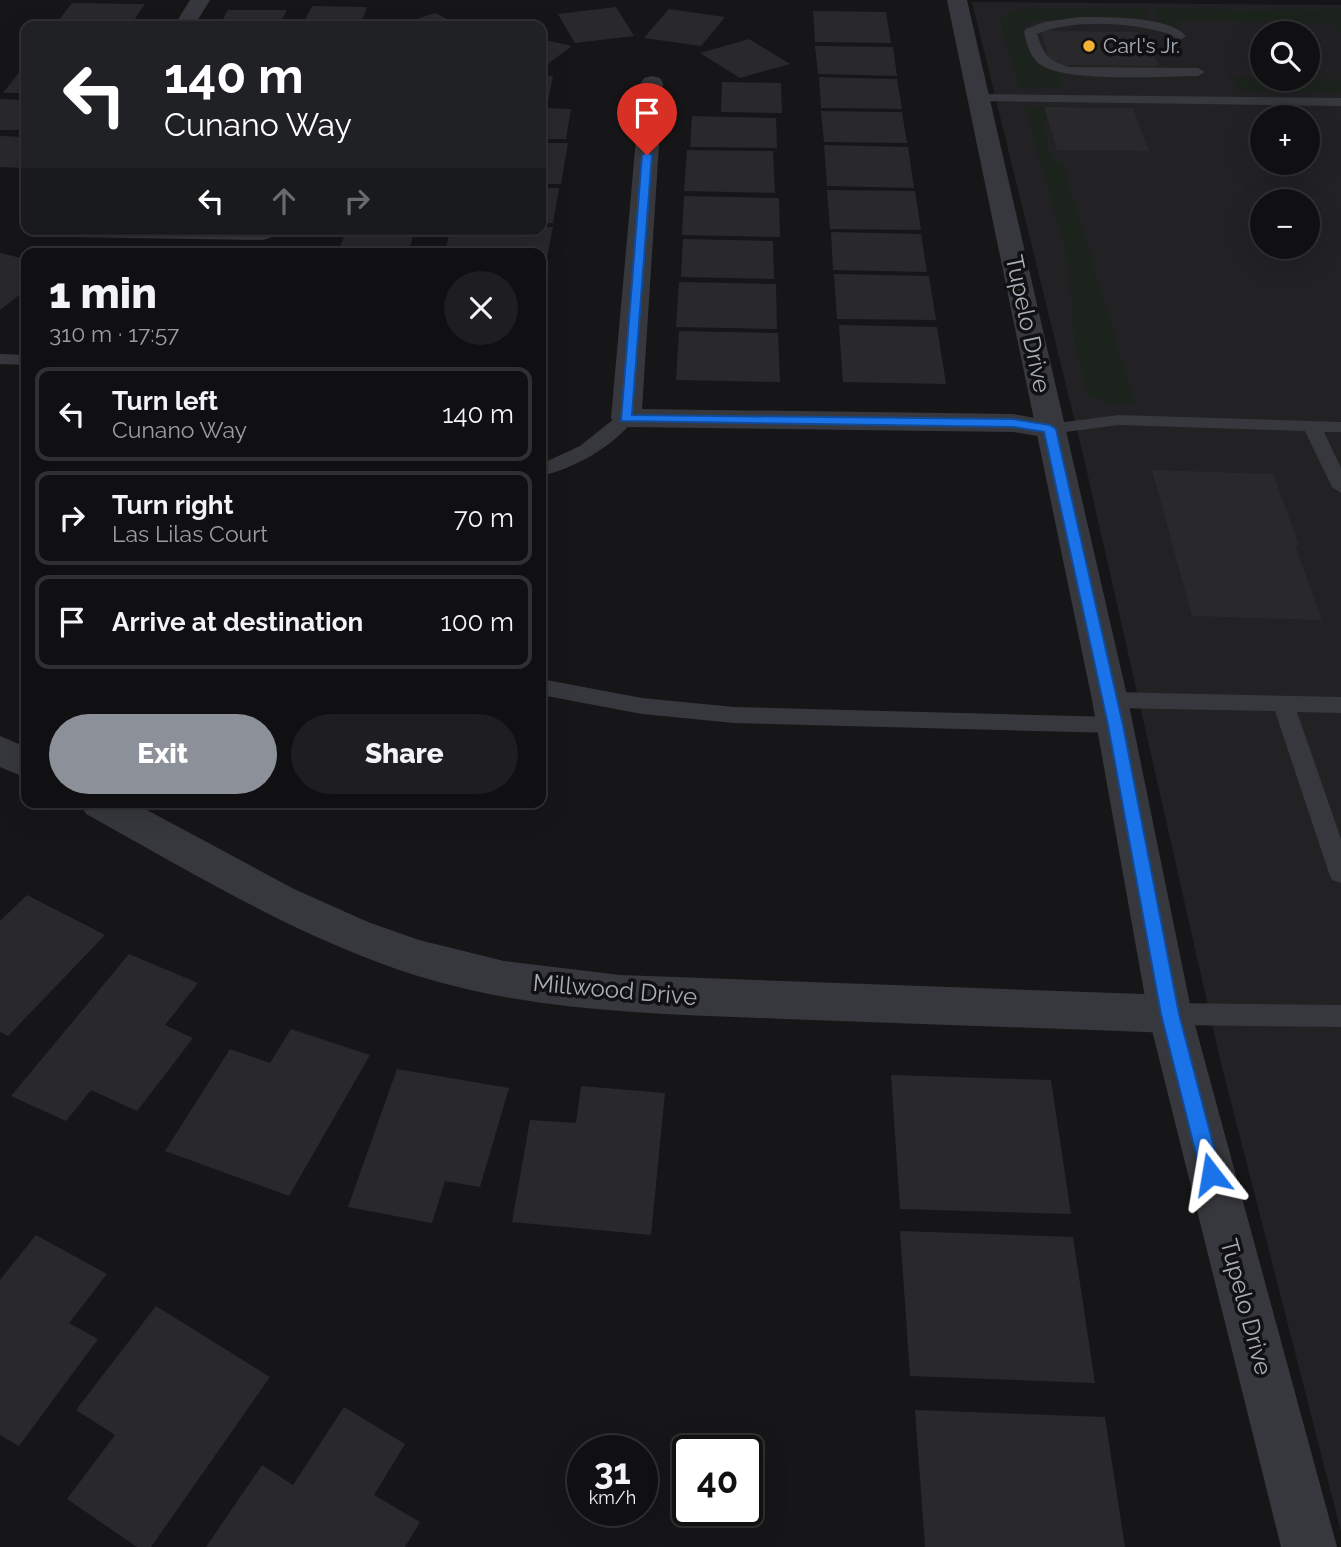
<!DOCTYPE html>
<meta charset="utf-8">
<style>
body{margin:0;font-family:Raleway,sans-serif;background:#1e1e20;color:#f1f3f6;height:100vh;display:flex;flex-direction:column;font-size:26px;white-space:nowrap}
*{box-sizing:border-box;margin:0}
p{font-size:23px;color:#9c9d9f}
.icon{flex:none;width:38px;height:38px;fill:none;stroke:currentColor;stroke-width:2;stroke-linecap:round;stroke-linejoin:round}
.map{position:relative;flex:1;overflow:hidden}
.sheet{position:absolute;left:21px;top:248px;width:525px;height:560px;display:flex;flex-direction:column;background:#101012;border-radius:14px;box-shadow:0 7px 28px #0002,0 0 0 2px #303032}
.sheet>*{flex:none}
.guide{position:absolute;left:21px;top:21px;width:525px;height:214px;border-radius:14px;box-shadow:0 7px 28px #0002,0 0 0 2px #303032;background:#202124;color:#fff;overflow:hidden}
.tools{position:absolute;left:1250px;top:21px;display:grid;gap:14px}
.tools a{display:grid;place-items:center;width:70px;height:70px;border-radius:50%;background:#101012;box-shadow:0 7px 28px #0002,0 0 0 2px #303032;font-size:35px}
.speed{position:absolute;left:567px;top:1435px;display:flex;gap:14px;font-size:35px;font-weight:700;text-align:center}
.speed>*{display:grid;place-content:center;width:91px;height:91px;border-radius:50%;background:#101012;box-shadow:0 7px 28px #0002,0 0 0 2px #303032;line-height:1}
.speed small{font-size:18px;font-weight:400}
.speed .limit{border:4px solid #111;border-radius:10px;background:#fff;color:#111}
.pin{position:absolute;display:grid;place-items:center;width:60px;height:60px;color:#fff;margin:-72px -30px;border-radius:50% 50% 50% 0;rotate:-45deg;box-shadow:0 0 7px #0007}
.pin .icon{rotate:45deg}
.me{position:absolute;width:77px;margin:-38px;rotate:346deg;stroke-linejoin:round;filter:drop-shadow(0 0 5px #0008)}
.turn{display:flex;align-items:center;gap:24px;height:147px;padding:0 28px;font-size:32px}
.turn .icon{width:91px;height:91px;stroke-width:2.5}
.turn b{display:block;font-size:49px;line-height:60px}
.lanes{display:flex;align-items:center;height:66px;padding:0 28px;background:#0003;justify-content:center;gap:35px;direction:ltr}
.lanes .off{opacity:.35}
.round{display:grid;place-items:center;flex:none;width:74px;height:74px;border-radius:37px;background:#1e1e20}
.overview{display:flex;align-items:center;justify-content:space-between;height:119px;padding:0 28px}
h1{font-size:42px;font-weight:800;line-height:52px}
.button{display:flex;gap:14px;margin-top:auto;padding:14px 28px}
.button a{flex:1;height:80px;border-radius:42px;background:#8c9099;color:#fff;font-size:28px;font-weight:800;line-height:80px;text-align:center}
.button a+a{background:#1e1e20;color:#f1f3f6}
ul{padding:0;list-style:none}
li{display:flex;align-items:center;gap:21px;height:94px;margin:0 14px 10px;padding:0 14px;border:4px solid #303032;border-radius:14px}
li div{flex:1}
li b{display:block;font-size:26px}
li em{font-style:normal}
.map>svg:first-child{display:block}
</style>
<div class="map">
<svg width="1341" height="1547" viewBox="0 0 1341 1547">
<rect width="100%" height="100%" fill="#161618"/>
<path fill="#222225" fill-rule="evenodd" d="M 972,2 L 1341,5 L 1341,1532 L 1220,1059 L 1085,463 ZM 1262,33 L 1307,33 L 1307,79 L 1262,79 ZM 1262,117 L 1307,117 L 1307,163 L 1262,163 ZM 1262,201 L 1307,201 L 1307,247 L 1262,247 Z"/>
<g fill="#1c231d">
<path d="M 1152,7 L 1242,10 L 1341,9 L 1341,34 L 1333,24 L 1178,21 L 1179,28 L 1160,23 Z"/>
<path d="M 1027,8 L 1146,9 L 1150,19 L 1038,20 L 1028,23 L 1021,29 C 1021,35 1033,54 1036,63 L 1058,73 L 1063,87 L 1019,88 L 1000,21 L 1014,10 Z"/>
<path d="M 1231,78 L 1341,79 L 1341,93 L 1244,91 L 1240,90 Z"/>
<path d="M 1025,106 L 1063,106 L 1045,117 L 1046,121 L 1041,121 L 1048,138 L 1045,146 L 1052,152 L 1053,161 L 1063,164 L 1135,404 L 1116,404 L 1088,396 L 1075,346 L 1068,261 Z"/>
</g>
<g fill="#29292c">
<path d="M 72,3 L 145,4 L 130,26 L 54,26 Z"/>
<path d="M 312,6 L 367,7 L 360,25 L 302,26 Z"/>
<path d="M 616,7 L 634,36 L 575,43 L 558,14 Z"/>
<path d="M 669,9 L 725,17 L 701,46 L 644,38 Z"/>
<path d="M 228,10 L 287,10 L 279,26 L 219,26 Z"/>
<path d="M 813,11 L 886,12 L 891,43 L 815,42 Z"/>
<path d="M 435,13 L 461,26 L 395,26 Z"/>
<path d="M 1041,31 L 1138,32 L 1145,48 L 1151,48 L 1159,66 L 1051,65 Z"/>
<path d="M 541,39 L 572,46 L 541,69 Z"/>
<path d="M 749,39 L 790,64 L 740,78 L 700,53 Z"/>
<path d="M 815,46 L 893,47 L 897,76 L 818,74 Z"/>
<path d="M 24,66 L 26,93 L 3,93 Z"/>
<path d="M 541,75 L 553,76 L 547,105 L 541,105 Z"/>
<path d="M 819,77 L 897,79 L 902,109 L 821,108 Z"/>
<path d="M 722,82 L 781,83 L 782,113 L 721,112 Z"/>
<path d="M 0,99 L 26,100 L 26,130 L 0,130 Z"/>
<path d="M 1044,107 L 1133,108 L 1149,151 L 1057,150 Z"/>
<path d="M 541,108 L 571,109 L 566,139 L 541,139 Z"/>
<path d="M 821,111 L 902,112 L 907,143 L 824,142 Z"/>
<path d="M 692,116 L 776,118 L 777,148 L 690,147 Z"/>
<path d="M 0,136 L 26,137 L 26,168 L 0,167 Z"/>
<path d="M 541,143 L 568,143 L 561,184 L 541,184 Z"/>
<path d="M 824,145 L 908,147 L 914,188 L 827,186 Z"/>
<path d="M 687,150 L 773,151 L 775,193 L 684,191 Z"/>
<path d="M 541,188 L 559,188 L 553,223 L 541,223 Z"/>
<path d="M 827,190 L 915,191 L 921,230 L 830,229 Z"/>
<path d="M 684,196 L 779,198 L 780,237 L 682,235 Z"/>
<path d="M 541,227 L 553,227 L 545,268 L 541,268 L 541,254 L 444,254 L 451,229 L 541,229 Z"/>
<path d="M 347,229 L 415,229 L 408,254 L 338,252 Z"/>
<path d="M 831,232 L 921,234 L 927,272 L 833,270 Z"/>
<path d="M 683,239 L 773,241 L 774,279 L 681,277 Z"/>
<path d="M 0,253 L 26,259 L 26,290 L 0,310 Z"/>
<path d="M 834,274 L 929,276 L 936,320 L 837,319 Z"/>
<path d="M 679,282 L 776,284 L 777,329 L 676,327 Z"/>
<path d="M 839,325 L 937,327 L 946,384 L 843,382 Z"/>
<path d="M 679,331 L 778,333 L 780,382 L 676,380 Z"/>
<path d="M 1152,470 L 1273,474 L 1299,545 L 1295,545 L 1322,620 L 1192,616 Z"/>
<path d="M 27,895 L 105,935 L 8,1036 L 0,1032 L 0,921 Z"/>
<path d="M 129,954 L 198,983 L 165,1025 L 193,1038 L 137,1111 L 91,1090 L 66,1121 L 11,1096 Z"/>
<path d="M 291,1029 L 370,1055 L 289,1196 L 165,1151 L 230,1049 L 270,1063 Z"/>
<path d="M 397,1069 L 509,1088 L 480,1187 L 445,1181 L 432,1223 L 348,1207 Z"/>
<path d="M 891,1075 L 1051,1080 L 1071,1214 L 900,1209 Z"/>
<path d="M 581,1086 L 665,1093 L 651,1235 L 512,1222 L 530,1120 L 576,1123 Z"/>
<path d="M 900,1231 L 1073,1237 L 1095,1383 L 910,1376 Z"/>
<path d="M 36,1235 L 107,1274 L 69,1323 L 98,1339 L 19,1446 L 0,1435 L 0,1280 Z"/>
<path d="M 156,1306 L 270,1377 L 151,1547 L 137,1547 L 67,1499 L 115,1435 L 76,1410 Z"/>
<path d="M 344,1407 L 405,1444 L 374,1495 L 420,1522 L 405,1547 L 206,1547 L 262,1465 L 293,1485 Z"/>
<path d="M 915,1410 L 1105,1417 L 1125,1547 L 925,1547 Z"/>
</g>
<g fill="none" stroke-linecap="round" stroke-linejoin="round">
<g fill="#37383d" fill-rule="evenodd">
<path d="M 1080,17 C 1106,17 1169,16 1186,36 L 1180,40 C 1175,38 1171,34 1166,33 C 1130,22 1071,19 1037,34 C 1043,53 1048,61 1069,67 L 1198,68 L 1205,72 L 1198,76 C 1164,76 1067,83 1041,65 C 1030,58 1027,44 1024,32 L 1026,29 L 1044,22 Z"/>
<path d="M 980,94 L 1341,98 L 1341,106 L 975,101 L 975,95 Z"/>
<path d="M 0,354 L 26,355 L 26,365 L 0,364 Z"/>
<path d="M 626,413 L 635,418 C 613,447 575,468 541,476 L 541,464 L 580,446 L 620,414 Z"/>
<path d="M 1119,415 L 1341,422 L 1341,432 L 1324,432 L 1341,468 L 1341,493 L 1332,487 L 1305,431 L 1119,425 L 1050,434 L 1041,429 L 1050,424 Z"/>
<path d="M 541,679 L 642,698 L 734,707 L 1116,717 L 1124,719 L 1127,725 L 1124,731 L 1116,733 L 734,723 L 642,714 L 541,695 Z"/>
<path d="M 1110,692 L 1341,697 L 1341,713 L 1297,712 L 1341,839 L 1341,883 L 1332,880 L 1329,873 L 1275,711 L 1110,708 L 1102,706 L 1099,700 L 1102,694 Z"/>
<path d="M 1170,1003 L 1341,1005 L 1341,1027 L 1170,1025 L 1161,1022 L 1157,1014 L 1161,1006 Z"/>
</g>
<g fill="#37383d" fill-rule="evenodd">
<path d="M 190,0 L 210,0 L 194,26 L 174,26 Z"/>
<path d="M 652,76 L 660,78 L 663,83 L 642,409 L 1013,414 L 1061,423 L 1065,429 L 1061,435 L 1050,438 L 1013,432 L 626,427 L 615,424 L 611,418 L 641,83 L 644,78 Z"/>
<path d="M 62,229 L 274,229 L 276,232 L 272,237 L 263,240 L 75,237 L 66,234 Z"/>
<path d="M 0,736 L 26,747 L 26,778 L 0,767 Z"/>
<path d="M 81,803 L 134,803 L 294,889 L 368,922 L 419,940 L 504,961 L 620,975 L 1170,995 L 1186,1001 L 1192,1014 L 1186,1027 L 1170,1033 C 1042,1028 914,1024 785,1019 C 663,1014 540,1013 421,977 C 301,940 195,874 86,814 Z"/>
</g>
<path fill="#37383d" fill-rule="evenodd" d="M 947,0 L 967,0 L 1128,700 L 1192,1014 L 1337,1547 L 1281,1547 L 1148,1014 L 1092,700 Z"/>
</g>
<path fill="#1a73e8" stroke="#114b97" stroke-width="2" d="M 647,152 L 652,155 L 632,415 L 1013,419 L 1050,425 L 1056,429 L 1123,725 L 1179,1014 L 1221,1174 L 1218,1180 L 1211,1183 L 1204,1180 L 1201,1174 L 1161,1014 L 1108,725 L 1044,432 L 1013,427 L 621,421 L 642,155 Z"/>
<circle fill="#f2b134" stroke="#111113" stroke-width="2.5" cx="1089" cy="46" r="7"/>
<g text-anchor="middle" stroke-width="7" stroke-linejoin="round" paint-order="stroke">
<g font-size="21" fill="#a8adb8" stroke="#111113" text-anchor="start">
<text x="1103" y="53">Carl's Jr.</text>
</g>
<g font-size="24" fill="#a8adb8" stroke="#111113">
<text transform="translate(1028 324) rotate(78)" y="8">Tupelo Drive</text>
<text transform="translate(615 990) rotate(5)" y="8">Millwood Drive</text>
<text transform="translate(1246 1307) rotate(75)" y="8">Tupelo Drive</text>
</g>
</g>
</svg>
<div class="tools">
<a><svg class="icon" aria-label="search" viewBox="0 0 24 24"><circle cx="10" cy="10" r="6"/><path d="M15 15l6 6"/></svg></a>
<a>+</a>
<a>−</a>
</div>
<div class="speed"><div>31<small>km/h</small></div><div class="limit">40</div></div>
<div class="pin" style="left:647px;top:155px;background:#d93025"><svg class="icon" aria-label="arrive" viewBox="0 0 24 24"><path d="M6 21V4h12l-3 4 3 4H6"/></svg></div>
<svg class="me" style="left:1211px;top:1174px" viewBox="-20 -20 40 40"><path d="M0-17L14 15 0 8-14 15z" fill="#1a73e8" stroke="#fff" stroke-width="4"/></svg>
<div class="guide">
<div class="turn"><svg class="icon" aria-label="left" viewBox="0 0 24 24"><path d="M17 20v-9H6M10 6l-5 5 5 5"/></svg><div><b>140 m</b>Cunano Way</div></div>
<div class="lanes"><svg class="icon" aria-label="left" viewBox="0 0 24 24"><path d="M17 20v-9H6M10 6l-5 5 5 5"/></svg><svg class="icon off" aria-label="ahead" viewBox="0 0 24 24"><path d="M12 20V5M6 11l6-6 6 6"/></svg><svg class="icon off" aria-label="right" viewBox="0 0 24 24"><path d="M7 20v-9h11M14 6l5 5-5 5"/></svg></div>
</div>
<section class="sheet">
<div class="overview"><div><h1>1 min</h1><p>310 m · 17:57</p></div><a class="round"><svg class="icon" aria-label="close" viewBox="0 0 24 24"><path d="M6 6l12 12M18 6L6 18"/></svg></a></div>
<ul>
<li><svg class="icon" aria-label="left" viewBox="0 0 24 24"><path d="M17 20v-9H6M10 6l-5 5 5 5"/></svg><div><b>Turn left</b><p>Cunano Way</p></div><em>140 m</em></li>
<li><svg class="icon" aria-label="right" viewBox="0 0 24 24"><path d="M7 20v-9h11M14 6l5 5-5 5"/></svg><div><b>Turn right</b><p>Las Lilas Court</p></div><em>70 m</em></li>
<li><svg class="icon" aria-label="arrive" viewBox="0 0 24 24"><path d="M6 21V4h12l-3 4 3 4H6"/></svg><div><b>Arrive at destination</b></div><em>100 m</em></li>
</ul>
<div class="button"><a>Exit</a><a>Share</a></div>
</section>
</div>
